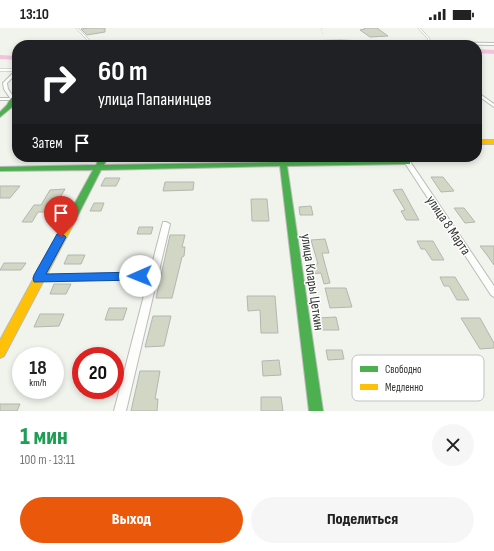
<!DOCTYPE html>
<html lang="ru">
<meta charset="utf-8">
<style>
body{margin:0;font-family:"Sofia Sans Condensed",sans-serif;background:#f6f6f6;color:#222;height:100vh;display:flex;flex-direction:column;font-size:15px;white-space:nowrap}
*{box-sizing:border-box;margin:0}
p{font-size:13px;color:#767676}
.icon{flex:none;width:22px;height:22px;fill:none;stroke:currentColor;stroke-width:2;stroke-linecap:round;stroke-linejoin:round}
.map{position:relative;height:383px;overflow:hidden}
.side{display:flex;flex-direction:column;background:#fff;flex:1}
.side>*{flex:none}
.hud{position:absolute;left:12px;top:12px;width:470px;height:122px;border-radius:16px;box-shadow:0 2px 6px #0003;background:#202124;color:#fff;overflow:hidden}
.speed{position:absolute;left:12px;top:319px;display:flex;gap:8px;font-size:20px;font-weight:700;text-align:center}
.speed>*{display:grid;place-content:center;width:52px;height:52px;border-radius:50%;background:#fff;box-shadow:0 2px 6px #0003;line-height:1}
.speed small{font-size:10px;font-weight:400}
.speed .limit{border:6px solid #d22;background:#fff;color:#111}
.pin{position:absolute;display:grid;place-items:center;width:34px;height:34px;color:#fff;margin:-41px -17px;border-radius:50% 50% 50% 0;rotate:-45deg;box-shadow:0 0 4px #0007}
.pin .icon{rotate:45deg}
.me{position:absolute;width:44px;margin:-22px;rotate:269deg;stroke-linejoin:round;filter:drop-shadow(0 0 3px #0008)}
.turn{display:flex;align-items:center;gap:14px;height:84px;padding:0 20px;font-size:18px}
.turn .icon{width:52px;height:52px;stroke-width:2.5}
.turn b{display:block;font-size:28px;line-height:34px}
.then{display:flex;align-items:center;height:38px;padding:0 20px;background:#0003;gap:8px;font-size:15px}
.round{display:grid;place-items:center;flex:none;width:42px;height:42px;border-radius:21px;background:#f6f6f6}
.head{display:flex;align-items:center;justify-content:space-between;height:68px;padding:0 20px}
h1{font-size:24px;font-weight:800;line-height:30px;color:#1e9e55}
.cta{display:flex;gap:8px;margin-top:auto;padding:8px 20px}
.cta a{flex:1;height:46px;border-radius:24px;background:#ea580c;color:#fff;font-size:16px;font-weight:800;line-height:46px;text-align:center}
.cta a+a{background:#f6f6f6;color:#222}
.status{display:flex;justify-content:space-between;align-items:center;height:28px;padding:0 20px;background:#fff;direction:ltr}
.status svg{height:11px;fill:currentColor}
.map>svg:first-child{display:block}
</style>
<div class="status"><b>13:10</b><svg viewBox="0 0 49 12"><path d="M0 12V9h3v3zM5 12V6h3v6zM10 12V3h3v9zM15 12V0h3v12zM26 1h20v11H26zM47 4h2v5h-2z"/></svg></div>
<div class="map">
<svg width="494" height="383" viewBox="0 0 494 383">
<rect width="100%" height="100%" fill="#f1f3ed"/>
<g fill="none" stroke-linecap="round" stroke-linejoin="round">
<g fill="#f4c2de" fill-rule="evenodd">
<path d="M 340,11 L 392,15 L 396,17 L 326,16 L 284,17 L 300,13 Z"/>
<path d="M 477,21 L 494,22 L 494,26 L 477,25 Z"/>
<path d="M 0,27 L 17,28 L 17,32 L 0,31 Z"/>
</g>
</g>
<g fill="#d2d6c5" stroke="#b4b6b1">
<path d="M 87,0 L 105,0 L 105,4 L 87,7 L 81,1 Z"/>
<path d="M 364,0 L 377,0 L 388,8 L 370,9 L 360,2 L 365,1 Z"/>
<path d="M 431,149 L 443,149 L 454,163 L 441,164 Z"/>
<path d="M 105,150 L 120,150 L 116,158 L 101,158 Z"/>
<path d="M 165,154 L 194,154 L 193,162 L 163,163 Z"/>
<path d="M 0,158 L 20,158 L 10,170 L 0,170 Z"/>
<path d="M 65,161 L 52,184 L 38,184 L 32,194 L 22,194 L 34,177 L 41,177 L 50,162 Z"/>
<path d="M 402,161 L 408,172 L 419,192 L 406,192 L 401,183 L 405,182 L 393,162 Z"/>
<path d="M 251,171 L 267,171 L 269,193 L 252,193 Z"/>
<path d="M 94,175 L 104,175 L 101,183 L 90,183 Z"/>
<path d="M 311,178 L 313,187 L 300,187 L 299,179 Z"/>
<path d="M 454,180 L 464,180 L 475,194 L 465,195 Z"/>
<path d="M 139,199 L 153,199 L 151,206 L 137,206 Z"/>
<path d="M 170,207 L 185,207 L 182,219 L 185,219 L 184,228 L 182,229 L 172,270 L 156,270 Z"/>
<path d="M 325,211 L 329,225 L 322,225 L 330,255 L 324,256 L 321,245 L 310,246 L 308,236 L 318,236 L 311,212 Z"/>
<path d="M 417,213 L 433,213 L 444,232 L 432,232 L 425,221 L 421,221 Z"/>
<path d="M 480,218 L 494,218 L 494,237 L 487,227 Z"/>
<path d="M 68,227 L 85,227 L 81,236 L 64,236 Z"/>
<path d="M 4,235 L 26,235 L 21,242 L 0,242 Z"/>
<path d="M 127,235 L 143,235 L 140,243 L 125,243 Z"/>
<path d="M 440,249 L 455,249 L 469,272 L 457,272 L 449,258 L 444,258 Z"/>
<path d="M 54,256 L 71,256 L 66,266 L 50,266 Z"/>
<path d="M 325,260 L 346,260 L 352,279 L 330,280 Z"/>
<path d="M 247,268 L 275,268 L 278,305 L 261,305 L 260,282 L 248,283 Z"/>
<path d="M 109,280 L 127,280 L 123,292 L 105,292 Z"/>
<path d="M 40,286 L 64,286 L 59,298 L 34,299 Z"/>
<path d="M 153,288 L 171,288 L 164,318 L 145,319 Z"/>
<path d="M 336,289 L 339,302 L 321,302 L 318,290 Z"/>
<path d="M 461,290 L 480,290 L 494,315 L 494,320 L 480,321 Z"/>
<path d="M 326,322 L 342,322 L 344,331 L 328,332 Z"/>
<path d="M 279,332 L 281,347 L 263,348 L 262,333 Z"/>
<path d="M 140,343 L 160,343 L 155,371 L 158,371 L 157,383 L 131,383 Z"/>
<path d="M 261,369 L 281,369 L 283,383 L 261,383 Z"/>
<path d="M 0,376 L 20,376 L 17,383 L 0,383 Z"/>
</g>
<g fill="none" stroke-linecap="round" stroke-linejoin="round">
<g stroke="#bbbcb8" stroke-width="2.5">
<g id="lane-far2">
<path d="M 77,0 L 93,17"/>
<path d="M 419,0 L 429,11 L 427,15"/>
</g>
</g>
<g stroke="#bbbcb8" stroke-width="3">
<path id="lane-far1" d="M 0,42 L 17,42"/>
</g>
<g stroke="#bbbcb8" stroke-width="6">
<path id="lane" d="M 42,250 L 153,248"/>
</g>
<g stroke="#bbbcb8" stroke-width="2">
<g id="street">
<path d="M 426,14 L 494,15 L 494,17 L 427,16 Z"/>
<path d="M 16,42 L 17,42 L 17,45 L 7,55 L 8,61 L 15,71 L 13,72 L 0,72 L 0,70 L 10,70 L 4,61 L 3,55 Z"/>
<path d="M 477,64 L 494,76 L 494,79 L 477,67 Z"/>
<path d="M 401,129 L 407,129 L 494,258 L 494,269 L 491,267 Z"/>
<path d="M 163,194 L 166,194 L 170,196 L 126,383 L 114,383 Z"/>
</g>
</g>
<g stroke="#bbbcb8" stroke-width="2">
<g id="fast">
<path d="M 17,69 L 17,73 L 15,73 L 12,79 L 0,89 L 0,84 L 7,77 L 11,70 Z"/>
<path d="M 100,129 L 108,129 L 104,137 L 279,134 L 278,129 L 286,129 L 286,134 L 410,132 L 410,136 L 407,136 L 287,138 L 323,383 L 309,383 L 280,138 L 101,142 L 75,193 L 70,196 L 65,193 L 93,142 L 0,143 L 0,139 L 96,137 Z"/>
</g>
</g>
<g stroke="#bbbcb8" stroke-width="2">
<g id="slow">
<rect x="477" y="112" width="17" height="4"/>
<path d="M 70,190 L 75,193 L 4,328 L 0,330 L 0,312 L 65,193 Z"/>
</g>
</g>
<path stroke="#dddedc" stroke-width="1" stroke-dasharray="1 1" stroke-linecap="butt" d="M 321,0 L 323,7"/>
<use href="#lane-far2" stroke="#fdfdfc" stroke-width="1.5"/>
<use href="#lane-far1" stroke="#fdfdfc" stroke-width="2"/>
<use href="#lane" stroke="#fdfdfc" stroke-width="4"/>
<use href="#street" fill="#fdfdfc" fill-rule="evenodd"/>
<use href="#fast" fill="#4caf50" fill-rule="evenodd"/>
<use href="#slow" fill="#ffc107" fill-rule="evenodd"/>
</g>
<path fill="#1a73e8" stroke="#114b97" d="M 61,205 L 66,209 L 46,246 L 140,244 L 145,248 L 140,252 L 34,254 L 33,250 L 34,247 L 57,206 Z"/>
<g text-anchor="middle" stroke-width="3" stroke-linejoin="round" paint-order="stroke">
<g font-size="14" fill="#343632" stroke="#fff">
<text transform="translate(449 197) rotate(56)" y="5">улица 8 Марта</text>
<text transform="translate(313 254) rotate(82)" y="5">улица Клары Цеткин</text>
</g>
</g>
<rect x="352" y="327" width="132" height="46" rx="6" fill="#fff" stroke="#c2c3c2" stroke-width="1"/>
<rect x="360" y="338" width="18" height="6" fill="#4caf50"/>
<rect x="360" y="356" width="18" height="6" fill="#ffc107"/>
<g font-size="11" fill="#343632">
<text x="385" y="345">Свободно</text>
<text x="385" y="363">Медленно</text>
</g>
</svg>
<div class="speed"><div>18<small>km/h</small></div><div class="limit">20</div></div>
<div class="pin" style="left:61px;top:209px;background:#d93025"><svg class="icon" aria-label="arrive" viewBox="0 0 24 24"><path d="M6 21V4h12l-3 4 3 4H6"/></svg></div>
<svg class="me" style="left:140px;top:248px" viewBox="-20 -20 40 40"><circle r="19" fill="#fff"/><path d="M0-13L10 11 0 6-10 11z" fill="#1a73e8"/></svg>
<div class="hud">
<div class="turn"><svg class="icon" aria-label="right" viewBox="0 0 24 24"><path d="M7 20v-9h11M14 6l5 5-5 5"/></svg><div><b>60 m</b>улица Папанинцев</div></div>
<div class="then">Затем<svg class="icon" aria-label="arrive" viewBox="0 0 24 24"><path d="M6 21V4h12l-3 4 3 4H6"/></svg></div>
</div>
</div>
<section class="side">
<div class="head"><div><h1>1 мин</h1><p>100 m · 13:11</p></div><a class="round"><svg class="icon" aria-label="close" viewBox="0 0 24 24"><path d="M6 6l12 12M18 6L6 18"/></svg></a></div>
<div class="cta"><a>Выход</a><a>Поделиться</a></div>
</section>
